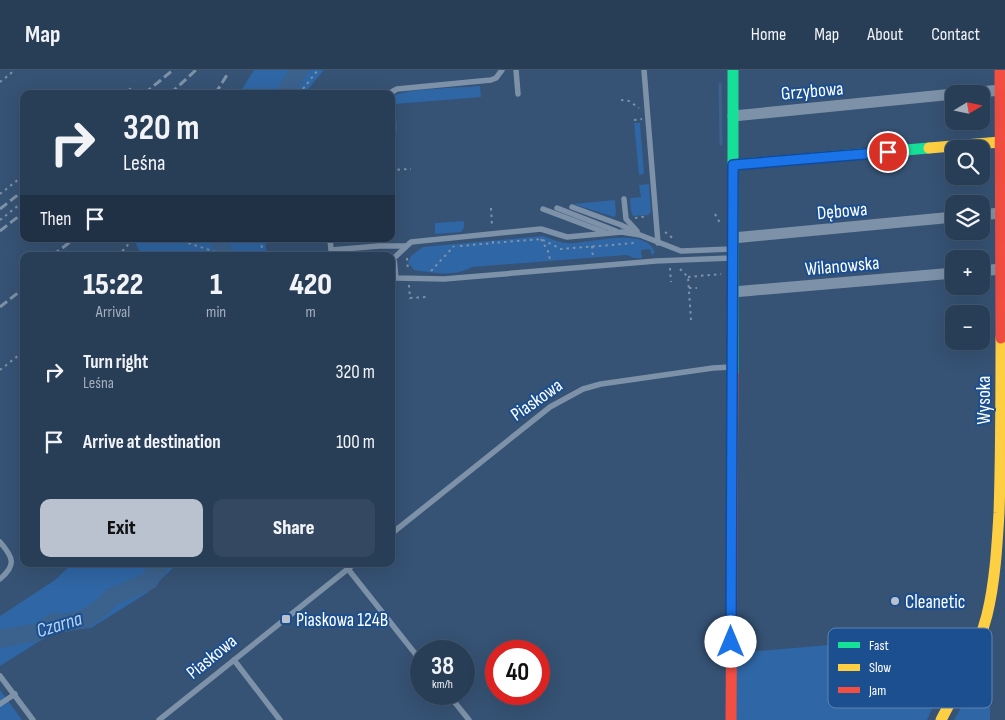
<!DOCTYPE html>
<meta charset="utf-8">
<style>
body{margin:0;font-family:"Sofia Sans Condensed",sans-serif;background:#344961;color:#f1f3f6;height:100vh;display:flex;flex-direction:column;font-size:19px;white-space:nowrap}
*{box-sizing:border-box;margin:0}
p{font-size:16px;color:#a5aeba}
.icon{flex:none;width:28px;height:28px;fill:none;stroke:currentColor;stroke-width:2;stroke-linecap:round;stroke-linejoin:round}
.map{position:relative;flex:1;overflow:hidden}
.sheet{position:absolute;left:20px;top:182px;width:375px;height:315px;display:flex;flex-direction:column;background:#283e57;border-radius:10px;box-shadow:0 5px 20px #0002,0 0 0 1px #44576d}
.sheet>*{flex:none}
.hud{position:absolute;left:20px;top:20px;width:375px;height:152px;border-radius:10px;box-shadow:0 5px 20px #0002,0 0 0 1px #44576d;background:#283e57;color:#f1f3f6;overflow:hidden}
.needle{width:32px;rotate:80deg}
.controls{position:absolute;left:945px;top:15px;display:grid;gap:10px}
.controls a{display:grid;place-items:center;width:45px;height:45px;border-radius:10px;background:#283e57;box-shadow:0 5px 20px #0002,0 0 0 1px #44576d;font-size:25px}
.speed{position:absolute;left:410px;top:570px;display:flex;gap:10px;font-size:25px;font-weight:700;text-align:center}
.speed>*{display:grid;place-content:center;width:65px;height:65px;border-radius:50%;background:#283e57;box-shadow:0 5px 20px #0002,0 0 0 1px #44576d;line-height:1}
.speed small{font-size:12px;font-weight:400}
.speed .limit{border:8px solid #d22;background:#fff;color:#111}
.pin{position:absolute;display:grid;place-items:center;width:42px;height:42px;color:#fff;margin:-21px;border:2px solid #fff;border-radius:50%;box-shadow:0 1px 5px #0007}
.me{position:absolute;width:55px;margin:-28px;rotate:0deg;stroke-linejoin:round;filter:drop-shadow(0 0 4px #0008)}
.turn{display:flex;align-items:center;gap:18px;height:105px;padding:0 20px;font-size:22px}
.turn .icon{width:65px;height:65px;stroke-width:2.5}
.turn b{display:block;font-size:35px;line-height:42px}
.then{display:flex;align-items:center;height:48px;padding:0 20px;background:#0003;gap:10px;font-size:19px}
.eta{display:flex;justify-content:space-evenly;align-items:center;height:85px;text-align:center}
.eta b{font-size:30px;font-weight:800;line-height:35px}
.action{display:flex;gap:10px;margin-top:auto;padding:10px 20px}
.action a{flex:1;height:58px;border-radius:10px;background:#b9c2ce;color:#111;font-size:20px;font-weight:800;line-height:58px;text-align:center}
.action a+a{background:#344961;color:#f1f3f6}
ul{padding:0;list-style:none}
li{display:flex;align-items:center;gap:15px;height:70px;padding:0 20px}
li div{flex:1}
li b{display:block;font-size:19px}
li em{font-style:normal}
header{display:flex;align-items:center;gap:30px;box-sizing:border-box;height:70px;padding:0 25px;background:#283e57;border-bottom:1px solid #44576d}
header strong{font-size:24px}
nav{display:flex;gap:28px;margin-inline-start:auto;font-size:18px}
.map>svg:first-child{display:block}
</style>
<header>
<strong>Map</strong>
<nav><a>Home</a><a>Map</a><a>About</a><a>Contact</a></nav>
</header>
<div class="map">
<svg width="1005" height="650" viewBox="0 0 1005 650">
<rect width="100%" height="100%" fill="#365274"/>
<g fill="#2f66a5">
<path d="M 254,0 L 324,0 L 304,24 L 239,24 Z"/>
<path d="M 480,16 L 481,27 L 395,34 L 397,61 L 391,61 L 391,27 C 404,18 461,18 480,16 Z"/>
<path d="M 634,53 L 640,53 L 644,104 L 639,105 Z"/>
<path d="M 649,114 L 651,142 L 648,145 L 633,146 L 631,141 L 630,128 L 641,127 L 639,115 Z"/>
<path d="M 615,130 L 616,145 L 614,147 L 573,134 Z"/>
<path d="M 464,151 L 464,158 L 461,162 L 435,164 L 435,153 Z"/>
<path d="M 543,166 C 551,169 559,172 566,173 C 587,175 644,155 655,182 L 652,186 L 650,179 L 641,180 L 642,188 L 634,188 L 626,185 L 472,197 C 454,207 434,203 414,200 L 408,193 L 411,186 L 423,177 Z"/>
<path d="M 135,169 L 265,169 L 267,186 L 142,186 L 134,170 Z"/>
<path d="M 72,494 L 177,494 L 147,523 L 91,558 L 54,562 L 0,596 L 0,546 L 55,510 Z"/>
<path d="M 966,563 L 927,650 L 736,650 L 736,583 Z"/>
<path d="M 990,586 L 990,650 L 954,650 Z"/>
<path d="M 0,620 L 22,650 L 0,650 Z"/>
</g>
<g fill="none" stroke-linecap="round" stroke-linejoin="round">
<path stroke="#3b618d" stroke-width="3" d="M 720,14 L 721,74"/>
<g stroke="#3b618d" stroke-width="18">
<path d="M 285,24 L 299,0"/>
<path d="M 219,169 L 225,186"/>
<path d="M 0,569 L 38,562 L 55,552 L 65,553 L 84,549 L 100,539 L 112,527 L 149,511 L 160,494"/>
</g>
<g stroke="#7d92a8" stroke-width="2" stroke-dasharray="2.5 4" stroke-linecap="butt">
<path d="M 0,12 L 15,0"/>
<path d="M 124,24 L 131,18"/>
<path d="M 299,24 L 318,0"/>
<path d="M 621,30 L 629,31 L 639,38"/>
<path d="M 634,50 L 642,49"/>
<path d="M 391,100 L 411,99"/>
<path d="M 0,124 L 24,105"/>
<path d="M 491,138 L 492,156"/>
<path d="M 715,144 L 720,153"/>
<path d="M 635,148 L 648,146"/>
<path d="M 0,150 L 24,131"/>
<path d="M 665,162 L 675,170"/>
<path d="M 176,169 L 228,186"/>
<path d="M 260,169 L 264,186"/>
<path d="M 541,169 L 549,183 L 550,192"/>
<path d="M 493,171 L 493,173 L 541,169 L 561,179 L 635,173"/>
<path d="M 460,176 L 493,173"/>
<path d="M 592,176 L 593,189"/>
<path d="M 118,186 L 133,169"/>
<path d="M 407,188 L 408,200"/>
<path d="M 670,198 L 671,212"/>
<path d="M 680,199 L 688,207 L 691,250"/>
<path d="M 431,201 L 454,176"/>
<path d="M 688,207 L 721,204"/>
<path d="M 409,215 L 410,228 L 427,227"/>
<path d="M 689,218 L 697,218"/>
<path d="M 0,300 L 24,281"/>
<path d="M 361,497 L 365,494"/>
</g>
<g stroke="#7d92a8" stroke-width="5.5">
<path d="M 516,0 L 518,24"/>
<path d="M 644,0 L 658,173"/>
<path d="M 388,24 L 397,19 L 491,10 L 496,8 L 502,0"/>
<path d="M 624,129 L 626,149 L 637,161"/>
<path d="M 572,137 L 621,155 L 635,162"/>
<path d="M 557,138 L 616,161"/>
<path d="M 543,139 L 604,162"/>
<path d="M 330,169 L 331,180 L 379,176 L 406,176"/>
<path d="M 731,188 L 656,191 L 444,209 L 396,208 L 394,188 L 411,172 L 541,159 L 567,167 L 622,162 L 640,165 L 681,181 L 732,179"/>
<path d="M 391,464 L 550,337 L 583,319 L 601,314 L 713,298 L 731,297"/>
<path d="M 0,472 C 13,487 17,495 0,509"/>
<path d="M 348,499 L 421,591"/>
<path d="M 234,590 L 280,650"/>
<path d="M 0,606 L 33,650"/>
<path d="M 448,624 L 469,650"/>
<path d="M 0,634 L 15,624"/>
<path d="M 159,650 L 354,494"/>
</g>
<g stroke="#7d92a8" stroke-width="11">
<path d="M 961,24 L 1000,20"/>
<path d="M 733,46 L 954,24"/>
<path d="M 981,145 L 1000,143"/>
<path d="M 733,168 L 954,147"/>
<path d="M 981,201 L 1001,199"/>
<path d="M 733,222 L 954,203"/>
</g>
<g stroke="#16e098" stroke-width="11">
<path d="M 733,95 L 929,78"/>
<path d="M 733,302 L 733,0"/>
</g>
<g stroke="#ffcf43" stroke-width="11">
<path d="M 929,78 L 1000,72"/>
<path d="M 941,650 C 959,616 977,583 987,545 C 995,512 997,477 999,443 C 1001,385 1001,327 1001,268"/>
</g>
<g stroke="#f24e42" stroke-width="11">
<path d="M 1000,0 L 1001,268"/>
<path d="M 731,650 L 733,302"/>
</g>
<g stroke="#7e92a7" stroke-width="3" stroke-dasharray="9 4" stroke-linecap="butt">
<path d="M 144,24 L 173,0"/>
<path d="M 170,24 L 196,0"/>
<path d="M 215,24 L 227,5"/>
<path d="M 0,139 L 24,120"/>
<path d="M 0,161 L 24,142"/>
<path d="M 52,186 L 74,169"/>
<path d="M 0,237 L 24,218"/>
</g>
</g>
<g fill="none" stroke-linecap="round" stroke-linejoin="round">
<g stroke="#114b97" stroke-width="12">
<path id="route" d="M 731,572 L 733,95 L 888,82"/>
</g>
<use href="#route" stroke="#1a73e8" stroke-width="9"/>
</g>
<g fill="#b9c2ce" stroke="#1b4f8f" stroke-width="2">
<circle cx="895" cy="531" r="5"/>
<rect x="281" y="544" width="10" height="10" rx="2.5"/>
</g>
<g text-anchor="middle" stroke-width="4" stroke-linejoin="round" paint-order="stroke">
<g font-size="19" fill="#fff" stroke="#1b4f8f">
<text transform="translate(812 20) rotate(-5)" y="7">Grzybowa</text>
<text transform="translate(842 140) rotate(-5)" y="7">Dębowa</text>
<text transform="translate(842 195) rotate(-5)" y="7">Wilanowska</text>
<text transform="translate(536 329) rotate(-35)" y="7">Piaskowa</text>
<text transform="translate(983 330) rotate(-90)" y="7">Wysoka</text>
<text transform="translate(211 586) rotate(-39)" y="7">Piaskowa</text>
</g>
<g font-size="19" fill="#fff" stroke="#1b4f8f" text-anchor="start">
<text x="905" y="538">Cleanetic</text>
<text x="296" y="556">Piaskowa 124B</text>
</g>
<g font-size="20" font-style="italic" fill="#b5d3f5" stroke="#1b4f8f">
<text transform="translate(59 554) rotate(-17)" y="7">Czarna</text>
</g>
</g>
<rect x="828" y="558" width="164" height="80" rx="8" fill="#1b4f8f" stroke="#5f84b1" stroke-width="1"/>
<rect x="838" y="572" width="22" height="6" fill="#16e098"/>
<rect x="838" y="594" width="22" height="7" fill="#ffcf43"/>
<rect x="838" y="617" width="22" height="6" fill="#f24e42"/>
<g font-size="14" fill="#fff">
<text x="869" y="580">Fast</text>
<text x="869" y="602">Slow</text>
<text x="869" y="625">Jam</text>
</g>
</svg>
<div class="controls">
<a><svg class="needle" viewBox="-14 -14 28 28"><path d="M0-13l5 13h-10z" fill="#e53935"/><path d="M0 13l5-13h-10z" fill="#a5aeba"/></svg></a>
<a><svg class="icon" aria-label="search" viewBox="0 0 24 24"><circle cx="10" cy="10" r="6"/><path d="M15 15l6 6"/></svg></a>
<a><svg class="icon" aria-label="layers" viewBox="0 0 24 24"><path d="M12 4l9 5-9 5-9-5zM3 14l9 5 9-5"/></svg></a>
<a>+</a>
<a>−</a>
</div>
<div class="speed"><div>38<small>km/h</small></div><div class="limit">40</div></div>
<div class="pin" style="left:888px;top:82px;background:#d93025"><svg class="icon" aria-label="arrive" viewBox="0 0 24 24"><path d="M6 21V4h12l-3 4 3 4H6"/></svg></div>
<svg class="me" style="left:731px;top:572px" viewBox="-20 -20 40 40"><circle r="19" fill="#fff"/><path d="M0-13L10 11 0 6-10 11z" fill="#1a73e8"/></svg>
<div class="hud">
<div class="turn"><svg class="icon" aria-label="right" viewBox="0 0 24 24"><path d="M7 20v-9h11M14 6l5 5-5 5"/></svg><div><b>320 m</b>Leśna</div></div>
<div class="then">Then<svg class="icon" aria-label="arrive" viewBox="0 0 24 24"><path d="M6 21V4h12l-3 4 3 4H6"/></svg></div>
</div>
<section class="sheet">
<div class="eta">
<div><b>15:22</b><p>Arrival</p></div>
<div><b>1</b><p>min</p></div>
<div><b>420</b><p>m</p></div>
</div>
<ul>
<li><svg class="icon" aria-label="right" viewBox="0 0 24 24"><path d="M7 20v-9h11M14 6l5 5-5 5"/></svg><div><b>Turn right</b><p>Leśna</p></div><em>320 m</em></li>
<li><svg class="icon" aria-label="arrive" viewBox="0 0 24 24"><path d="M6 21V4h12l-3 4 3 4H6"/></svg><div><b>Arrive at destination</b></div><em>100 m</em></li>
</ul>
<div class="action"><a>Exit</a><a>Share</a></div>
</section>
</div>
